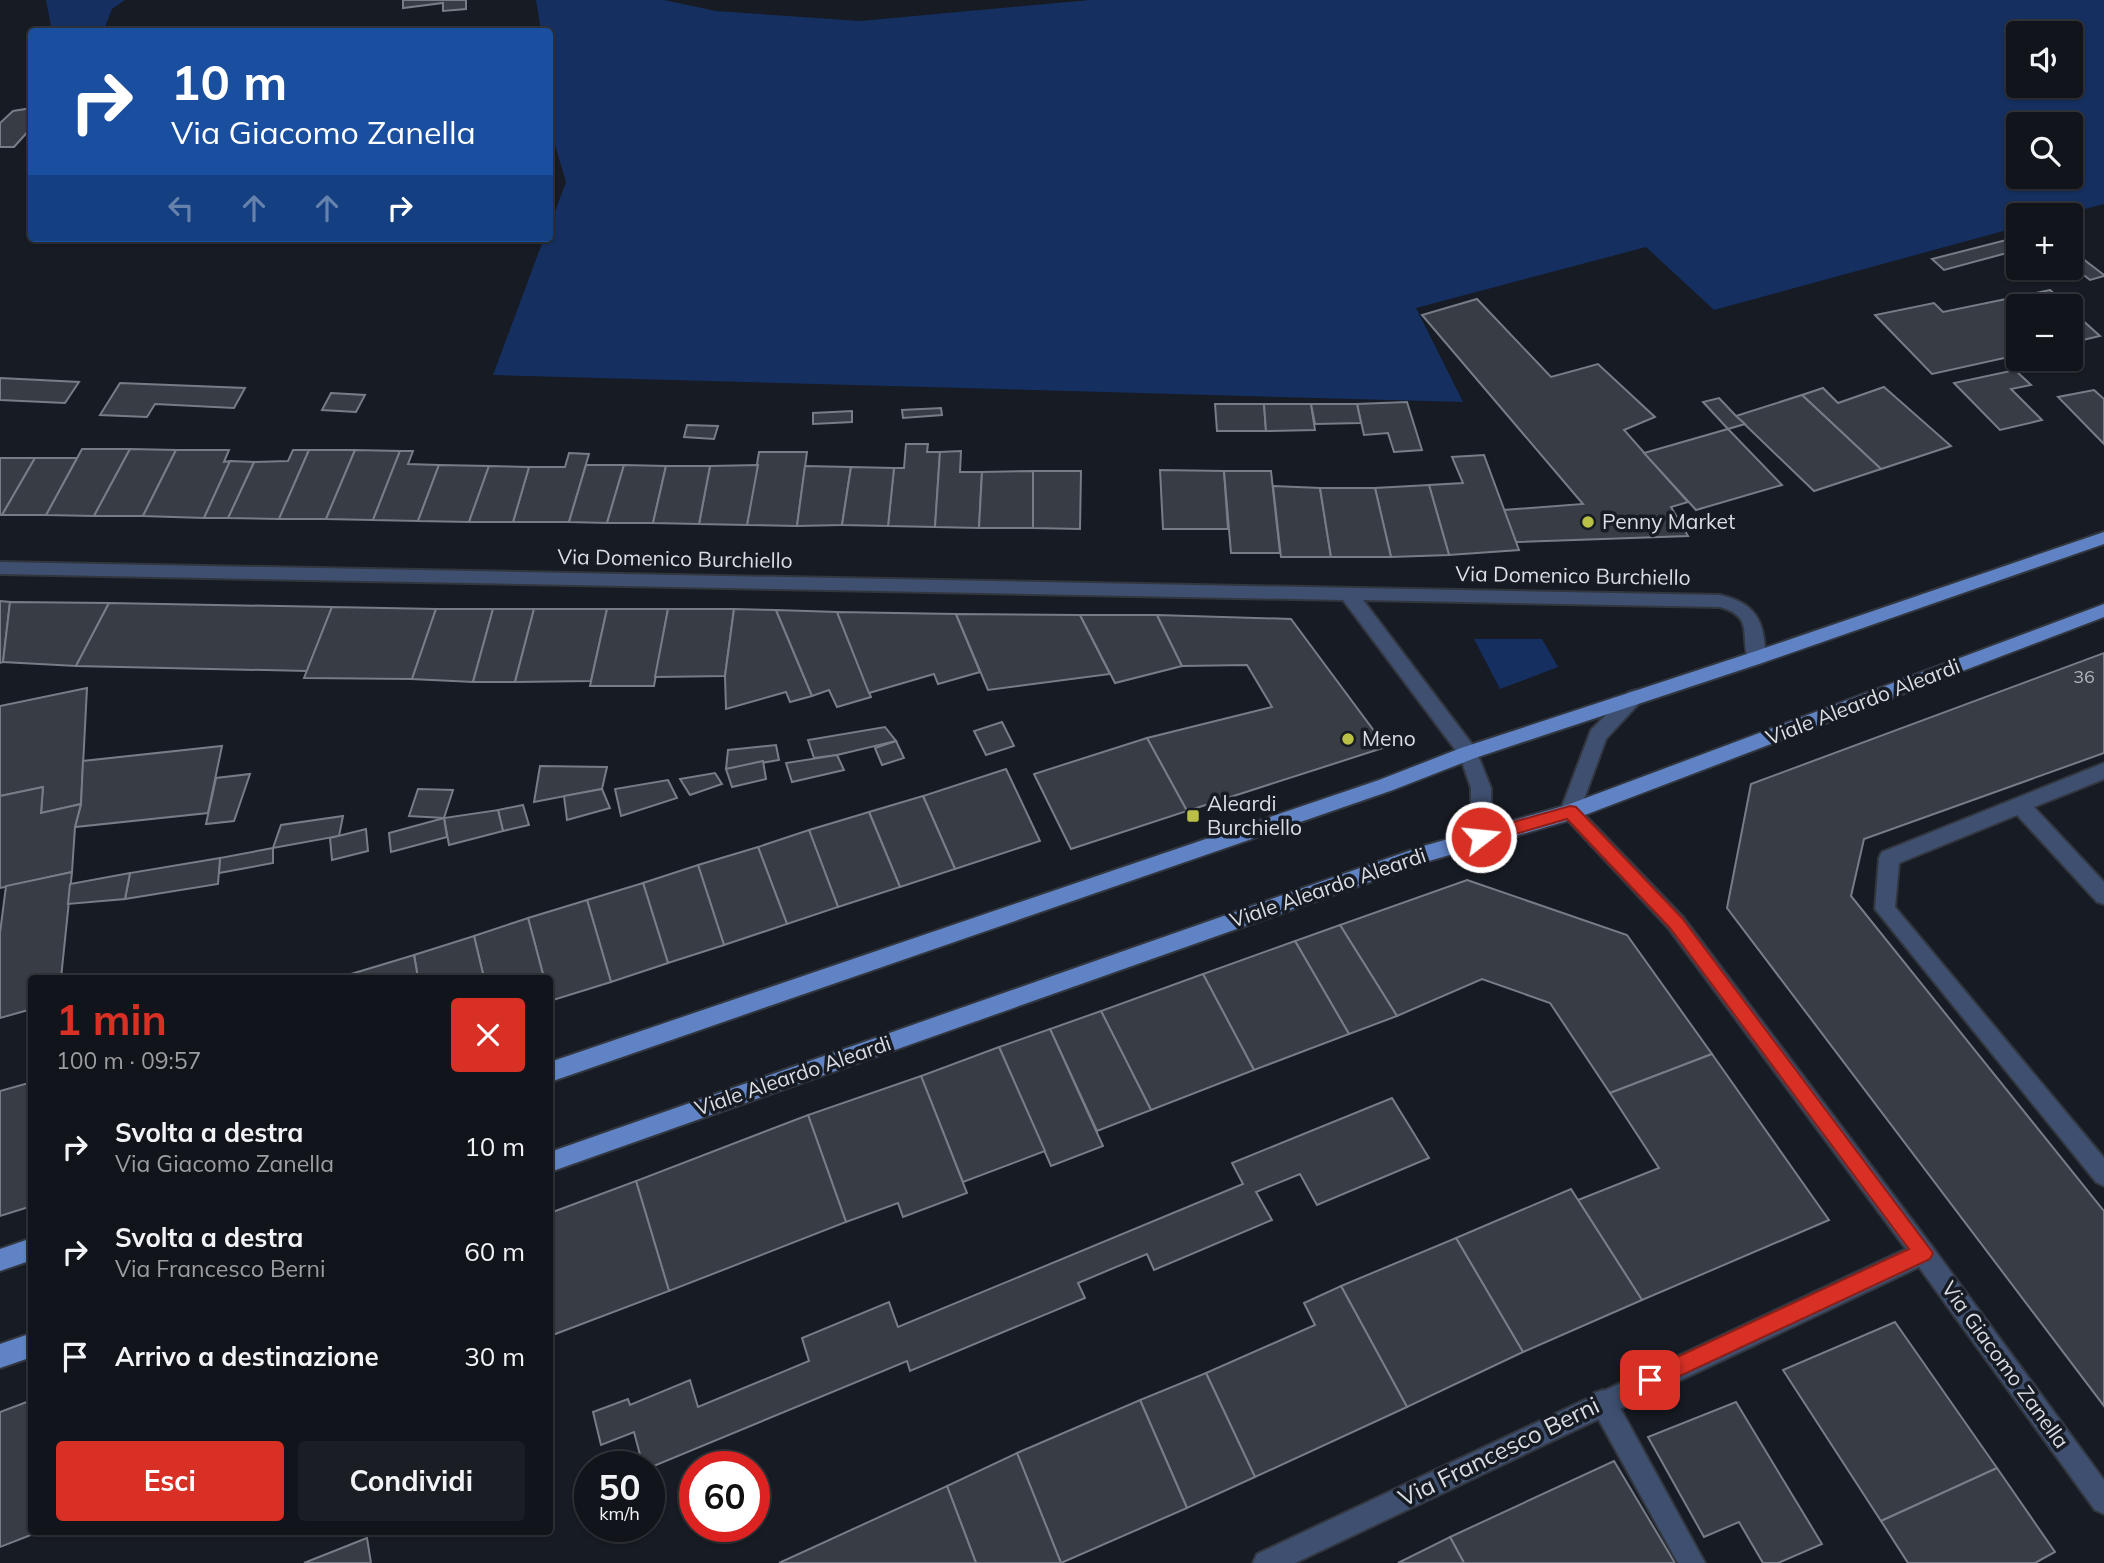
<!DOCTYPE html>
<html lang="it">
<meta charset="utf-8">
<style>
body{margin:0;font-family:Mulish,sans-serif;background:#1a1d23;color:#f1f3f6;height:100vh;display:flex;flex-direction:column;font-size:26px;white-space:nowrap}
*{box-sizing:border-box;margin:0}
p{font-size:23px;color:#9c9ea2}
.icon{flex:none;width:38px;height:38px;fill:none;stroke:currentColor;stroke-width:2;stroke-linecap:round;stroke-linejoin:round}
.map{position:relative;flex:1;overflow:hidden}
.sheet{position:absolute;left:28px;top:975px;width:525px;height:560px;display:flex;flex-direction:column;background:#11141a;border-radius:7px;box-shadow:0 2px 5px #0004,0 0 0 2px #303339}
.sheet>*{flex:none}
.hud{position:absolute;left:28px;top:28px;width:525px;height:214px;border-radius:7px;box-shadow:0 2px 5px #0004,0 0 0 2px #303339;background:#1a4fa0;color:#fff;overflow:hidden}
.fabs{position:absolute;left:2006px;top:21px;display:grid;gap:14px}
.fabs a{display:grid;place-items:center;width:77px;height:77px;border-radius:7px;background:#11141a;box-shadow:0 2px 5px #0004,0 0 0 2px #303339;font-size:35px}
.speed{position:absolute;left:574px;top:1451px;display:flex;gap:14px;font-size:35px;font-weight:700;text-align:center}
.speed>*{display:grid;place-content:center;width:91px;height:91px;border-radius:50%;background:#11141a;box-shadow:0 2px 5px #0004,0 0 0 2px #303339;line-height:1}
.speed small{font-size:18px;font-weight:400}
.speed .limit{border:10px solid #d22;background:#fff;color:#111}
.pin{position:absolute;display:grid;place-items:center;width:60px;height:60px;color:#fff;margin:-30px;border-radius:14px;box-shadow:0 4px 10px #0006}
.me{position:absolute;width:77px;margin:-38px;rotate:74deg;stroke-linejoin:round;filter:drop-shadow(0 0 5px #0008)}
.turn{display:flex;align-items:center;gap:24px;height:147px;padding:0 28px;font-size:32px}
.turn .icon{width:91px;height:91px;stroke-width:2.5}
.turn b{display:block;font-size:49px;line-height:60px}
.lanes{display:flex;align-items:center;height:66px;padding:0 28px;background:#0003;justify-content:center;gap:35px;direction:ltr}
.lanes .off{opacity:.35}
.round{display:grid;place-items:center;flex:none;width:74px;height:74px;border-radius:7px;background:#1a1d23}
.summary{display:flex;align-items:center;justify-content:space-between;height:119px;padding:0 28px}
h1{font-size:42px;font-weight:700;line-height:52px;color:#d93025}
.cta{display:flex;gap:14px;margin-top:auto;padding:14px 28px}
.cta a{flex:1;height:80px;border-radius:7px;background:#d93025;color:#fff;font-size:28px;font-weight:700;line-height:80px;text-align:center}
.cta a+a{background:#1a1d23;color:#f1f3f6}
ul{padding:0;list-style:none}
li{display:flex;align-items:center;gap:21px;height:105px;padding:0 28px}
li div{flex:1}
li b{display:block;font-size:26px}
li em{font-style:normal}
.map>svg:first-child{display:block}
</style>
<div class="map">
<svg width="2104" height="1563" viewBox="0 0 2104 1563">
<rect width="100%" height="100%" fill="#171b23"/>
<g fill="#152f60" fill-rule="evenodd">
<path d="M 46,0 L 125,0 L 112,9 L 103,32 L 52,31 Z"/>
<path d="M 536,0 L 664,0 L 716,11 L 860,21 L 1090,0 L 2104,0 L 2104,204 L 2062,215 L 2018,215 L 2018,227 L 1714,310 L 1646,247 L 1416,308 L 1463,402 L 493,375 L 544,238 L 550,238 L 550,225 L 566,182 L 550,128 L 550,32 L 541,31 ZM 2018,33 L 2070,33 L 2070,86 L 2018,86 ZM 2018,124 L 2070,124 L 2070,177 L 2018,177 Z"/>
<path d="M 1474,639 L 1542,639 L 1558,667 L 1500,689 Z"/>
</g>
<g fill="#373c45" stroke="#777d86" stroke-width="2">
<path d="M 403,0 L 466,0 L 466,9 L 443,11 L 443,3 L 403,8 Z"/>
<path d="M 32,108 L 32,127 L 14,147 L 0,147 L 0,123 L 13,111 Z"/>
<path d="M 2018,237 L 2018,250 L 1944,270 L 1932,259 Z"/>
<path d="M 2070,249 L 2104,275 L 2104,276 L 2090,280 L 2070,264 Z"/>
<path d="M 2050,290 L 2068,306 L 2018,306 L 2018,355 L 1932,374 L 1875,315 L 1934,303 L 1943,312 Z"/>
<path d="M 1477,299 L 1551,377 L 1598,364 L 1655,417 L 1624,430 L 1688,502 L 1671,507 L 1688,536 L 1516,542 L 1504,510 L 1583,504 L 1422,315 Z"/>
<path d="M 2070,309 L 2100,336 L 2070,343 Z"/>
<path d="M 2015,370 L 2031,385 L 2011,389 L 2042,420 L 2000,430 L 1954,383 Z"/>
<path d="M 0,378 L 79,382 L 65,403 L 0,400 Z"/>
<path d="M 120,383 L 245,388 L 234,408 L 155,404 L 147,417 L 100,415 Z"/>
<path d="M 1884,387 L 1951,446 L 1881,469 L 1802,395 L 1823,388 L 1838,403 Z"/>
<path d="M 2094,390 L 2104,399 L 2104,444 L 2058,397 Z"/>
<path d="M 331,393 L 365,395 L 356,412 L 322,410 Z"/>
<path d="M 1802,395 L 1881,469 L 1814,491 L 1736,416 Z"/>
<path d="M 1719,398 L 1736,416 L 1745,424 L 1728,429 L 1703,402 Z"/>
<path d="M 1407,402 L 1422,450 L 1394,452 L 1388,433 L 1364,435 L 1357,404 Z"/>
<path d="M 1215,404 L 1264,404 L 1266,431 L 1217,431 Z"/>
<path d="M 1264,404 L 1311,404 L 1315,430 L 1266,431 Z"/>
<path d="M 1311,404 L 1357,404 L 1361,423 L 1315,424 Z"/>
<path d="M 941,408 L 942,415 L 903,418 L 902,410 Z"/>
<path d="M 852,411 L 852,422 L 813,424 L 813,413 Z"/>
<path d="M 687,425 L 718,426 L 714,439 L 684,437 Z"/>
<path d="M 1728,429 L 1782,485 L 1696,510 L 1644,453 Z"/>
<path d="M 906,444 L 928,444 L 927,452 L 940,452 L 935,527 L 888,526 L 894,468 L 904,468 Z"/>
<path d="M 82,449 L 130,449 L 94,516 L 46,515 Z"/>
<path d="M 130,449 L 176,450 L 143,516 L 94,516 Z"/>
<path d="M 176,450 L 229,450 L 224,462 L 230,461 L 204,518 L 143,516 Z"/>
<path d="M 293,450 L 309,450 L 279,519 L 228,518 L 254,462 L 288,461 Z"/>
<path d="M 309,450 L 355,450 L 326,519 L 279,519 Z"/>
<path d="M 355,450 L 400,451 L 373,520 L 326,519 Z"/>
<path d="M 400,451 L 413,451 L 408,464 L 439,465 L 418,521 L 373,520 Z"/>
<path d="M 961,451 L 960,472 L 982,472 L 979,528 L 935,527 L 940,452 Z"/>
<path d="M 759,452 L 807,452 L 797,526 L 747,525 Z"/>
<path d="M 569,453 L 589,454 L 569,522 L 513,522 L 529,467 L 565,467 Z"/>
<path d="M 1484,455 L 1519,550 L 1449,555 L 1429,485 L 1463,483 L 1452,457 Z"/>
<path d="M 0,458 L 35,458 L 2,515 L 0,515 Z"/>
<path d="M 35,458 L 77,458 L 46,515 L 2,515 Z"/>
<path d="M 230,461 L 254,462 L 228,518 L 204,518 Z"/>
<path d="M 439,465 L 489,466 L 469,522 L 418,521 Z"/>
<path d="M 586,465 L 624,465 L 607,523 L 569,522 Z"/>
<path d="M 624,465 L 666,466 L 653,523 L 607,523 Z"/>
<path d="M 758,465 L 747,525 L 699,524 L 710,466 Z"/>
<path d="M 489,466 L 529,467 L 513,522 L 469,522 Z"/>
<path d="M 666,466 L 710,466 L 699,524 L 653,523 Z"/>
<path d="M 805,466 L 851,467 L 842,525 L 797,526 Z"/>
<path d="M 851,467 L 894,468 L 888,526 L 842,525 Z"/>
<path d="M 1160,470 L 1224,471 L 1228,529 L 1163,529 Z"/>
<path d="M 1033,471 L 1033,528 L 979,528 L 982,472 Z"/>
<path d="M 1033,471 L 1081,471 L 1080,529 L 1033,528 Z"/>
<path d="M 1224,471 L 1271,471 L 1280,553 L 1231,553 Z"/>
<path d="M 1429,485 L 1449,555 L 1391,557 L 1375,488 Z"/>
<path d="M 1273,486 L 1320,488 L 1331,557 L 1281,557 Z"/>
<path d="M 1320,488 L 1375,488 L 1391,557 L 1331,557 Z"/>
<path d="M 0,601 L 10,602 L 3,662 L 0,663 Z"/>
<path d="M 10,602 L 109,603 L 76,666 L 3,662 Z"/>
<path d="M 109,603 L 332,607 L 307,671 L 76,666 Z"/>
<path d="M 332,607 L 436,609 L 412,679 L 304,678 Z"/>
<path d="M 436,609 L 493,609 L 473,682 L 412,679 Z"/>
<path d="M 493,609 L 534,609 L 515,682 L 473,682 Z"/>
<path d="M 534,609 L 607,609 L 591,681 L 515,682 Z"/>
<path d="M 607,609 L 668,609 L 654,686 L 590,686 Z"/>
<path d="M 668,609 L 734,609 L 725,676 L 655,677 Z"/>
<path d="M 734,609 L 776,610 L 812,696 L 790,702 L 786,692 L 726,709 L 725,676 Z"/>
<path d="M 776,610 L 837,612 L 871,697 L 837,707 L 829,690 L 812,696 Z"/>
<path d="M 837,612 L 956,614 L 980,672 L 938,684 L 934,674 L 869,693 Z"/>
<path d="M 956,614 L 1080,615 L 1110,674 L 988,690 Z"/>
<path d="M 1080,615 L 1157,615 L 1182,666 L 1115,683 Z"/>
<path d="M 1157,615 L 1291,619 L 1386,747 L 1187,811 L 1147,738 L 1272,707 L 1247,665 L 1182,666 Z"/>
<path d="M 2104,653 L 2104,753 L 1864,839 L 1851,896 L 2104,1211 L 2104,1406 L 1727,908 L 1751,784 Z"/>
<path d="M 87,688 L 81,804 L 41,813 L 43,787 L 0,796 L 0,706 Z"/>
<path d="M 1002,722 L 1014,746 L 986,755 L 974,731 Z"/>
<path d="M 885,727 L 896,741 L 837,755 L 814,758 L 808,740 Z"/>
<path d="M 1147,738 L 1187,811 L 1071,849 L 1034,774 Z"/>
<path d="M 896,741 L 904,758 L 882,765 L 875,748 Z"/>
<path d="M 776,745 L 779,760 L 726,769 L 728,750 Z"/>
<path d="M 222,746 L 208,813 L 75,827 L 81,804 L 83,761 Z"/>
<path d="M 837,755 L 844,770 L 792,782 L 786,763 Z"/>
<path d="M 763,761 L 766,779 L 732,787 L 726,769 Z"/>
<path d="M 540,766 L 607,767 L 602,789 L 534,802 Z"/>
<path d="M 1006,769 L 1040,841 L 955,869 L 923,796 Z"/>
<path d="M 715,773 L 722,784 L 690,795 L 680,779 Z"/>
<path d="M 250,774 L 234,821 L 206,824 L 216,778 Z"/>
<path d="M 668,780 L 677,798 L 621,816 L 615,789 Z"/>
<path d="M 43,787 L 41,813 L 81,804 L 75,827 L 72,872 L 0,888 L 0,796 Z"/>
<path d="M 418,789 L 453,790 L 444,818 L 409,816 Z"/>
<path d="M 602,789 L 610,808 L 567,820 L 564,796 Z"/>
<path d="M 923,796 L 955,869 L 900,887 L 869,812 Z"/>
<path d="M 523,805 L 529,825 L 503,831 L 498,810 Z"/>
<path d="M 498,810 L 503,831 L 449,845 L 444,818 Z"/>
<path d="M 869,812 L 900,887 L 838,907 L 809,830 Z"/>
<path d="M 343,816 L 339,836 L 273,848 L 281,825 Z"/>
<path d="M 444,818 L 447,837 L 391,852 L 389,833 Z"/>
<path d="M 366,829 L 368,851 L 332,860 L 330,838 Z"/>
<path d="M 809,830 L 838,907 L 787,924 L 758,847 Z"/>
<path d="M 758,847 L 787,924 L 724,945 L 698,865 Z"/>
<path d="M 273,848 L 273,863 L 219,873 L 220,858 Z"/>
<path d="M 220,858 L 218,884 L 125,899 L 130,873 Z"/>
<path d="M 698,865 L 724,945 L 668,963 L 643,883 Z"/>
<path d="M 72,872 L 61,978 L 32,978 L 32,1009 L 0,1018 L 0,933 L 6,886 Z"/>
<path d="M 130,873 L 125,899 L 68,904 L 70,884 Z"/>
<path d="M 1467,880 L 1627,935 L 1712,1054 L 1610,1093 L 1550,1003 L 1482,979 L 1397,1016 L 1340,925 Z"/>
<path d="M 643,883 L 668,963 L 611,982 L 587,900 Z"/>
<path d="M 587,900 L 611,982 L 550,1001 L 550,978 L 544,978 L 528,918 Z"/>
<path d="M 528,918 L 544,978 L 484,978 L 474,936 Z"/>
<path d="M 1340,925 L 1397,1016 L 1349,1034 L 1295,941 Z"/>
<path d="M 474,936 L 484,978 L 418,978 L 414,955 Z"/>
<path d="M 1295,941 L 1349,1034 L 1254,1070 L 1203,974 Z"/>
<path d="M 414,955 L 418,978 L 352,978 L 351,974 Z"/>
<path d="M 1203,974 L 1254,1070 L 1151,1110 L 1101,1011 Z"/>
<path d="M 1101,1011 L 1151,1110 L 1097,1131 L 1050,1029 Z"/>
<path d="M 1050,1029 L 1103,1146 L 1051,1166 L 999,1047 Z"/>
<path d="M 999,1047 L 1045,1151 L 963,1182 L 921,1076 Z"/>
<path d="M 1712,1054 L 1829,1220 L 1642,1300 L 1578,1200 L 1659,1168 L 1610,1093 Z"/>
<path d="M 921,1076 L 967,1193 L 903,1217 L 898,1203 L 846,1222 L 808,1115 Z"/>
<path d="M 32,1082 L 32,1206 L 0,1216 L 0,1091 Z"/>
<path d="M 1392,1098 L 1429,1158 L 1317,1205 L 1300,1174 L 1256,1192 L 1272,1220 L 1154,1270 L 1147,1254 L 1078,1283 L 1085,1298 L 910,1371 L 907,1361 L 649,1468 L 643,1466 L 634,1432 L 601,1445 L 593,1412 L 628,1399 L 630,1405 L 690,1380 L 698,1407 L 809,1361 L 802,1338 L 889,1302 L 898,1327 L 1243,1184 L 1232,1163 Z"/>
<path d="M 808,1115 L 846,1222 L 669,1291 L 636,1181 Z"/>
<path d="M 636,1181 L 669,1291 L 550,1336 L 550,1213 Z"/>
<path d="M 1571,1189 L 1642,1300 L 1523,1352 L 1456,1238 Z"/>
<path d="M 1456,1238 L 1523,1352 L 1407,1407 L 1341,1286 Z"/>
<path d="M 1341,1286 L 1407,1407 L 1255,1477 L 1206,1373 L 1315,1325 L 1304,1303 Z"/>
<path d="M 1895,1322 L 1997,1468 L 1881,1521 L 1783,1370 Z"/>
<path d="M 1206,1373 L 1255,1477 L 1187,1508 L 1140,1400 Z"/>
<path d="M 32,1400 L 32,1531 L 41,1531 L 0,1547 L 0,1412 Z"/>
<path d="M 1140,1400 L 1187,1508 L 1061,1563 L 1017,1453 Z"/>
<path d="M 1736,1402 L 1822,1544 L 1778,1563 L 1763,1563 L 1739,1522 L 1704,1537 L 1648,1437 Z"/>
<path d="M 1017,1453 L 1061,1563 L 976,1563 L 947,1486 Z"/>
<path d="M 1614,1461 L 1675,1563 L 1464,1563 L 1450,1537 Z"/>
<path d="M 1997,1468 L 2055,1552 L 2035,1563 L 1908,1563 L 1881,1521 Z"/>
<path d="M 947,1486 L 976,1563 L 779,1563 Z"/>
<path d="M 1450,1537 L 1464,1563 L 1398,1563 Z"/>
<path d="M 367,1538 L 371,1563 L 304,1563 Z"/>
</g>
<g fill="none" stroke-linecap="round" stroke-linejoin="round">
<g stroke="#32363e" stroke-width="4">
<g id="service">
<path d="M 2104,763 L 2104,779 L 2034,807 L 2104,882 L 2104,904 L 2097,902 L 2017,815 L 1899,863 L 1895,907 L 2104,1158 L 2104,1186 L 2096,1182 L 1875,909 L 1879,858 L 1882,852 Z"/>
<path d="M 1603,1390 L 1612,1393 L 1705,1563 L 1678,1563 L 1594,1411 L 1591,1402 L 1594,1393 Z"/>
</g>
</g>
<g stroke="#32363e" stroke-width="4">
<g id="minor">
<path d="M 0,562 L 1720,595 C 1746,601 1761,612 1764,640 C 1765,648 1766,656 1762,663 L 1750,663 C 1738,640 1757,617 1720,607 L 1363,600 L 1475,748 L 1491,788 L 1491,837 L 1488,843 L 1481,845 L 1474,843 L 1471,837 L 1471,788 L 1460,756 L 1343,600 L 0,574 Z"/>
<path d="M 1636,690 L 1643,692 L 1645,697 L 1606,739 L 1580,810 L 1683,917 L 1931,1245 L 2104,1480 L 2104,1514 L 2095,1510 L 1919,1267 L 1295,1563 L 1253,1563 L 1257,1554 L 1906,1249 L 1669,929 L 1560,812 L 1591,730 L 1629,692 Z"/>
</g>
</g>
<g stroke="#32363e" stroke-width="4">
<g id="primary">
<path d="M 2104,532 L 2104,544 L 1762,663 L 1475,758 L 1393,790 L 550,1082 L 550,1062 L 1379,780 L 1461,748 L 1750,653 Z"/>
<path d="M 2104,604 L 2104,617 L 1577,818 L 1429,861 L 550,1172 L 550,1152 L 1420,847 L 1567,805 Z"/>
<path d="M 32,1238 L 32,1260 L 0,1271 L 0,1249 Z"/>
<path d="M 32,1333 L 32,1357 L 0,1368 L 0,1344 Z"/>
</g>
</g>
<use href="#service" fill="#3e4f6f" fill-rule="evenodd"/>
<use href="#minor" fill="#3e4f6f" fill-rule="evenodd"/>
<use href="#primary" fill="#5f83c4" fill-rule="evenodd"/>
</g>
<path fill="#d93025" stroke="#8d1f18" stroke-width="2" d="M 1570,806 L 1576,807 L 1682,918 L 1933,1253 L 1930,1259 L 1650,1390 L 1643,1387 L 1640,1380 L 1643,1373 L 1909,1249 L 1670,928 L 1567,819 L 1481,844 L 1475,842 L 1473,837 L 1475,833 L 1481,831 Z"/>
<g fill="#bac045" stroke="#171b23" stroke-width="2.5">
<circle cx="1588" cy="522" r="7"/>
<circle cx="1348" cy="739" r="7"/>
<rect x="1186" y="809" width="14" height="14" rx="3.5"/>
</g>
<g text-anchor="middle" stroke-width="7" stroke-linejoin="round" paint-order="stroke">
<g font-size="18" fill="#b1b5bb">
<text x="2084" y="683">36</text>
</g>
<g font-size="21" fill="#dadde2" stroke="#171b23" text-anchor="start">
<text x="1602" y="529">Penny Market</text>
<text x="1362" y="746">Meno</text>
<text x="1207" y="811">Aleardi<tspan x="1207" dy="24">Burchiello</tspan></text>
</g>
<g font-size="21" fill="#dadde2" stroke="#171b23">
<text transform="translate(675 559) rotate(1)" y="7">Via Domenico Burchiello</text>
<text transform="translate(1573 576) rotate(1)" y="7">Via Domenico Burchiello</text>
<text transform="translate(1863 702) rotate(-21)" y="7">Viale Aleardo Aleardi</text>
<text transform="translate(1328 888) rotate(-19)" y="7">Viale Aleardo Aleardi</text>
<text transform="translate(793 1076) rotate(-19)" y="7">Viale Aleardo Aleardi</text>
<text transform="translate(2005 1365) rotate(54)" y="7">Via Giacomo Zanella</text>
</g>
<g font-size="24" fill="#dadde2" stroke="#171b23">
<text transform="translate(1499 1452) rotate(-26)" y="8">Via Francesco Berni</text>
</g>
</g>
</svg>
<div class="fabs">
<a><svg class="icon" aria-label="sound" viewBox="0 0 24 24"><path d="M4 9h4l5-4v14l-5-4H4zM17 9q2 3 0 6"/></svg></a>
<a><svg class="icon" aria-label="search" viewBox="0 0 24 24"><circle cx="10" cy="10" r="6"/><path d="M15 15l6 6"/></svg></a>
<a>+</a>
<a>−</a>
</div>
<div class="speed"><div>50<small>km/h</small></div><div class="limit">60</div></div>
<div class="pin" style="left:1650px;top:1380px;background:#d93025"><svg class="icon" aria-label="arrive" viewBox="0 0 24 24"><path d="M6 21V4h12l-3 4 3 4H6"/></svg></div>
<svg class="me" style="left:1481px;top:837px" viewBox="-20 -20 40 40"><circle r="17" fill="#d93025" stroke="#fff" stroke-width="3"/><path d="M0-11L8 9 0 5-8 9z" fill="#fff"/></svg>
<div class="hud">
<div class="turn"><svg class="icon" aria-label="right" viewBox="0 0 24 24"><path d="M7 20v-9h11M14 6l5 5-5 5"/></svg><div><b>10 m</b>Via Giacomo Zanella</div></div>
<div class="lanes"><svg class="icon off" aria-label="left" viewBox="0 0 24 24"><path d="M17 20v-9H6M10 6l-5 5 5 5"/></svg><svg class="icon off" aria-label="ahead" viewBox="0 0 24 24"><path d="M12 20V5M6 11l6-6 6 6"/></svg><svg class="icon off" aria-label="ahead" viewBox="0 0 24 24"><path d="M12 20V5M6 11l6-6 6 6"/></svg><svg class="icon" aria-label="right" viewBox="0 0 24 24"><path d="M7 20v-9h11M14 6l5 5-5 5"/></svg></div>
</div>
<section class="sheet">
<div class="summary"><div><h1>1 min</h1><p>100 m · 09:57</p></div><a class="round" style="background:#d93025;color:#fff"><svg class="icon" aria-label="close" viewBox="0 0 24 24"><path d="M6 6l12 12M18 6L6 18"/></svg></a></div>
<ul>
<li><svg class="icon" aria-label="right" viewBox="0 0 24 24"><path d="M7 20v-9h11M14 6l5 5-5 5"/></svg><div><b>Svolta a destra</b><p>Via Giacomo Zanella</p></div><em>10 m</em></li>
<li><svg class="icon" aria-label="right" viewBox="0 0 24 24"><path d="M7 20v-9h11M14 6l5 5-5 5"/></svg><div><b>Svolta a destra</b><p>Via Francesco Berni</p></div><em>60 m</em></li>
<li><svg class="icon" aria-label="arrive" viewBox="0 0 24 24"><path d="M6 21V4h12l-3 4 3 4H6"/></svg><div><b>Arrivo a destinazione</b></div><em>30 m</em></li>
</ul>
<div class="cta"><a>Esci</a><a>Condividi</a></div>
</section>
</div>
